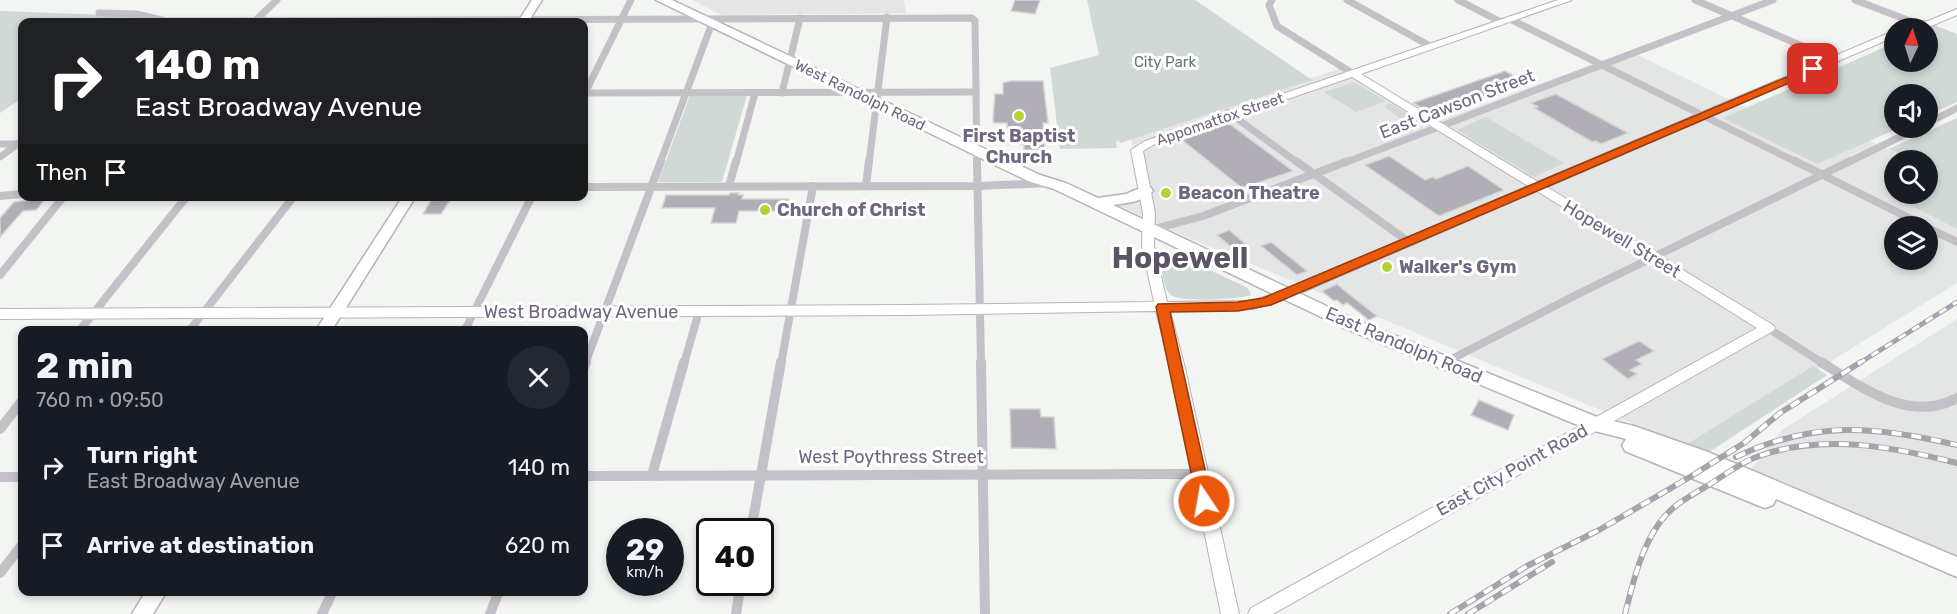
<!DOCTYPE html>
<meta charset="utf-8">
<style>
body{margin:0;font-family:Rubik,sans-serif;background:#242831;color:#f1f3f6;height:100vh;display:flex;flex-direction:column;font-size:22px;white-space:nowrap}
*{box-sizing:border-box;margin:0}
p{font-size:20px;color:#9ea1a6}
.icon{flex:none;width:33px;height:33px;fill:none;stroke:currentColor;stroke-width:2;stroke-linecap:round;stroke-linejoin:round}
.map{position:relative;flex:1;overflow:hidden}
.sheet{position:absolute;left:18px;top:326px;width:570px;height:270px;display:flex;flex-direction:column;background:#171b24;border-radius:12px;box-shadow:0 3px 9px #0003}
.sheet>*{flex:none}
.top-card{position:absolute;left:18px;top:18px;width:570px;height:183px;border-radius:12px;box-shadow:0 3px 9px #0003;background:#202124;color:#fff;overflow:hidden}
.needle{width:39px;rotate:4deg}
.buttons{position:absolute;left:1884px;top:18px;display:grid;gap:12px}
.buttons a{display:grid;place-items:center;width:54px;height:54px;border-radius:50%;background:#171b24;box-shadow:0 3px 9px #0003;font-size:30px}
.speed{position:absolute;left:606px;top:518px;display:flex;gap:12px;font-size:30px;font-weight:700;text-align:center}
.speed>*{display:grid;place-content:center;width:78px;height:78px;border-radius:50%;background:#171b24;box-shadow:0 3px 9px #0003;line-height:1}
.speed small{font-size:15px;font-weight:400}
.speed .limit{border:3px solid #111;border-radius:9px;background:#fff;color:#111}
.pin{position:absolute;display:grid;place-items:center;width:51px;height:51px;color:#fff;margin:-26px;border-radius:12px;box-shadow:0 3px 9px #0006}
.me{position:absolute;width:66px;margin:-33px;rotate:348deg;stroke-linejoin:round;filter:drop-shadow(0 0 4px #0008)}
.turn{display:flex;align-items:center;gap:21px;height:126px;padding:0 18px;font-size:27px}
.turn .icon{width:78px;height:78px;stroke-width:2.5}
.turn b{display:block;font-size:42px;line-height:51px}
.then{display:flex;align-items:center;height:57px;padding:0 18px;background:#0003;gap:12px;font-size:22px}
.round{display:grid;place-items:center;flex:none;width:63px;height:63px;border-radius:32px;background:#242831}
.headline{display:flex;align-items:center;justify-content:space-between;height:102px;padding:0 18px}
h1{font-size:36px;font-weight:700;line-height:45px}
ul{padding:0;list-style:none}
li{display:flex;align-items:center;gap:18px;height:78px;padding:0 18px}
li div{flex:1}
li b{display:block;font-size:22px}
li em{font-style:normal}
.map>svg:first-child{display:block}
</style>
<div class="map">
<svg width="1957" height="614" viewBox="0 0 1957 614">
<rect width="100%" height="100%" fill="#f2f5f1"/>
<g fill="#e4e5e5" fill-rule="evenodd">
<path d="M 692,0 L 904,0 L 906,13 L 721,15 Z"/>
<path d="M 1629,51 L 1747,108 L 1724,118 L 1816,164 L 1869,141 L 1914,160 L 1894,160 L 1894,194 L 1922,194 L 1907,204 L 1957,229 L 1957,283 L 1691,448 L 1175,232 L 1101,197 L 1129,195 L 1139,189 L 1131,139 L 1347,66 L 1438,121 ZM 1894,226 L 1928,226 L 1928,260 L 1894,260 Z"/>
<path d="M 1957,319 L 1957,555 L 1750,470 L 1782,430 Z"/>
</g>
<g fill="#d1d9d6">
<path d="M 1087,0 L 1195,0 L 1312,80 L 1120,143 L 1119,140 L 1116,142 L 1117,148 L 1060,149 L 1050,68 L 1099,55 Z"/>
<path d="M 0,11 L 138,16 L 130,22 L 22,22 L 22,98 L 0,113 Z"/>
<path d="M 1934,25 L 1957,34 L 1957,102 L 1928,115 L 1928,94 L 1894,94 L 1894,128 L 1899,128 L 1817,164 L 1723,118 L 1894,43 L 1894,62 L 1928,62 L 1927,28 Z"/>
<path d="M 1354,82 L 1386,101 L 1356,112 L 1324,92 Z"/>
<path d="M 690,95 L 747,95 L 722,182 L 658,182 Z"/>
<path d="M 1390,103 L 1421,122 L 1390,134 L 1382,129 L 1404,121 L 1385,107 Z"/>
<path d="M 1486,117 L 1489,119 L 1564,163 L 1534,177 L 1457,130 Z"/>
<path d="M 1957,118 L 1957,229 L 1907,204 L 1922,194 L 1928,194 L 1928,190 L 1937,183 L 1934,175 L 1928,168 L 1928,160 L 1914,160 L 1889,149 Z"/>
<path d="M 1167,250 L 1248,288 L 1251,295 C 1239,299 1181,303 1171,295 C 1162,288 1162,265 1159,254 Z"/>
<path d="M 1813,366 L 1827,375 L 1706,454 L 1684,446 Z"/>
</g>
<g fill="#b1aeb8" stroke="#d4d6d4" stroke-width="1.5">
<path d="M 1015,0 L 1040,0 L 1035,14 L 1011,11 Z"/>
<path d="M 1505,71 L 1516,77 L 1522,75 L 1532,81 L 1444,110 L 1447,112 L 1435,117 L 1413,103 Z"/>
<path d="M 1011,81 L 1043,81 L 1048,123 L 1043,123 L 1045,150 L 1024,150 L 1024,144 L 1008,144 L 1007,123 L 994,123 L 993,120 L 995,94 L 1003,94 L 1003,83 Z"/>
<path d="M 1556,94 L 1628,133 L 1601,144 L 1596,141 L 1592,142 L 1534,108 L 1538,107 L 1531,103 Z"/>
<path d="M 1225,124 L 1231,125 L 1293,171 L 1242,188 L 1182,140 Z"/>
<path d="M 1389,156 L 1425,180 L 1433,177 L 1436,179 L 1468,166 L 1504,190 L 1439,216 L 1365,165 Z"/>
<path d="M 730,193 L 739,193 L 738,195 L 743,195 L 742,199 L 789,199 L 786,211 L 739,211 L 736,223 L 711,223 L 715,208 L 662,208 L 666,195 L 729,195 Z"/>
<path d="M 433,197 L 452,197 L 441,214 L 423,214 Z"/>
<path d="M 45,199 L 36,210 L 23,211 L 0,237 L 0,218 L 14,202 Z"/>
<path d="M 1229,230 L 1236,236 L 1249,247 L 1237,252 L 1217,235 Z"/>
<path d="M 1271,242 L 1307,271 L 1297,275 L 1261,246 Z"/>
<path d="M 1337,284 L 1345,291 L 1377,316 L 1369,320 L 1347,303 L 1343,305 L 1337,300 L 1334,301 L 1322,291 Z"/>
<path d="M 1639,341 L 1654,351 L 1636,360 L 1642,364 L 1630,370 L 1637,374 L 1628,379 L 1602,359 Z"/>
<path d="M 1479,400 L 1514,415 L 1508,430 L 1471,415 Z"/>
<path d="M 1010,409 L 1040,409 L 1041,417 L 1054,417 L 1056,449 L 1011,448 Z"/>
</g>
<g fill="none" stroke-linecap="round" stroke-linejoin="round">
<g stroke="#b6b3bb" stroke-width="2">
<g id="secondary">
<path d="M 1558,0 L 1572,0 L 1361,74 L 1538,182 L 1891,32 L 1894,31 L 1894,37 L 1547,187 L 1773,325 L 1775,328 L 1773,331 L 1273,614 L 1248,614 L 1251,608 L 1757,328 L 1537,191 L 1289,298 L 1253,309 L 1170,311 L 1185,368 L 1239,614 L 1221,614 L 1171,368 L 1156,311 L 908,315 L 0,319 L 0,309 L 908,305 L 1154,302 L 1142,246 L 1143,213 L 1131,150 L 1145,141 ZM 1352,77 L 1528,186 L 1279,292 L 1252,301 L 1167,302 L 1154,246 L 1155,213 L 1143,151 L 1153,145 Z"/>
<path d="M 1957,9 L 1957,15 L 1929,27 L 1903,28 L 1915,22 L 1928,21 Z"/>
</g>
</g>
<g stroke="#b5b2b9" stroke-width="3">
<g id="primary">
<path d="M 532,0 L 542,0 L 528,22 L 518,22 Z"/>
<path d="M 403,196 L 416,196 L 332,330 L 316,330 Z"/>
<path d="M 146,591 L 167,591 L 153,614 L 132,614 Z"/>
</g>
</g>
<g stroke="#b6b3b9" stroke-width="3">
<path id="highway" d="M 656,0 L 672,0 L 1040,175 L 1066,183 L 1098,198 L 1126,194 L 1145,186 L 1151,188 L 1153,191 C 1143,202 1127,203 1113,205 L 1356,320 L 1597,417 L 1634,426 L 1708,452 L 1957,557 L 1957,577 L 1776,499 L 1773,505 L 1765,508 L 1757,505 L 1625,451 L 1622,445 L 1626,439 L 1587,429 L 1344,328 L 1054,189 L 1028,181 Z"/>
</g>
<g stroke="#c3c0c7" stroke-width="7">
<path d="M 1272,0 L 1269,5 L 1277,26 L 1352,73"/>
<path d="M 1347,0 L 1430,46"/>
<path d="M 1458,0 L 1501,22"/>
<path d="M 1695,0 L 1835,60"/>
<path d="M 1855,0 L 1918,24"/>
<path d="M 99,13 L 136,14 L 166,21 L 972,18 L 975,21 L 977,163"/>
<path d="M 1510,19 L 1798,163"/>
<path d="M 255,21 L 277,0"/>
<path d="M 584,93 L 976,92"/>
<path d="M 782,93 L 800,18"/>
<path d="M 584,95 L 631,0"/>
<path d="M 1228,112 L 1298,163"/>
<path d="M 1928,123 L 1957,108"/>
<path d="M 0,144 L 19,144"/>
<path d="M 0,157 L 22,141"/>
<path d="M 660,163 L 712,23 L 718,20"/>
<path d="M 736,163 L 755,93"/>
<path d="M 869,163 L 887,17"/>
<path d="M 1344,163 L 1773,0"/>
<path d="M 1847,163 L 1918,128"/>
</g>
<g stroke="#c3c0c7" stroke-width="8">
<path d="M 977,161 L 981,364"/>
<path d="M 1296,161 L 1409,242"/>
<path d="M 1795,161 L 1925,226"/>
<path d="M 729,186 L 736,161"/>
<path d="M 866,186 L 869,161"/>
<path d="M 584,187 L 978,186 L 1049,183"/>
<path d="M 0,196 L 22,194"/>
<path d="M 1928,228 L 1957,242"/>
<path d="M 1150,230 L 1203,216 L 1348,161"/>
<path d="M 0,275 L 64,196"/>
<path d="M 1768,328 L 1824,364"/>
<path d="M 80,330 L 187,196"/>
<path d="M 190,330 L 294,196"/>
<path d="M 465,330 L 532,196"/>
<path d="M 1444,363 L 1578,294 L 1850,161"/>
<path d="M 585,364 L 661,161"/>
<path d="M 684,364 L 699,311"/>
<path d="M 781,364 L 813,186"/>
</g>
<g stroke="#c3c0c7" stroke-width="10">
<path d="M 981,362 L 985,614"/>
<path d="M 1821,362 C 1861,387 1910,424 1957,398"/>
<path d="M 584,367 L 586,362"/>
<path d="M 0,429 L 22,401"/>
<path d="M 652,475 L 684,362"/>
<path d="M 584,476 L 1198,474"/>
<path d="M 0,477 L 22,477"/>
<path d="M 751,531 L 781,362"/>
<path d="M 0,573 L 22,545"/>
<path d="M 322,614 L 333,591"/>
<path d="M 490,614 L 499,591"/>
<path d="M 736,614 L 741,582"/>
</g>
<use href="#secondary" fill="#fff" fill-rule="evenodd"/>
<use href="#primary" fill="#fff" fill-rule="evenodd"/>
<use href="#highway" fill="#fff" fill-rule="evenodd"/>
<g stroke="#a7a3ad" stroke-width="5">
<path id="rail-far1" d="M 1858,364 L 1957,302"/>
</g>
<g stroke="#a7a3ad" stroke-width="6">
<g id="rail">
<path d="M 1736,457 C 1814,420 1875,426 1957,445"/>
<path d="M 1450,614 L 1527,566 L 1599,530 L 1690,477 L 1744,443 L 1780,413 L 1861,362"/>
<path d="M 1468,614 L 1552,562"/>
<path d="M 1625,614 C 1633,583 1640,551 1658,525 C 1671,505 1692,495 1712,483 C 1727,473 1742,462 1759,456 C 1824,433 1893,447 1957,463"/>
</g>
</g>
<use href="#rail-far1" stroke="#fff" stroke-width="3" stroke-dasharray="8" stroke-linecap="butt"/>
<use href="#rail" stroke="#fff" stroke-width="4" stroke-dasharray="10" stroke-linecap="butt"/>
</g>
<path fill="#ea580c" stroke="#983908" stroke-width="1.5" d="M 1813,66 L 1818,69 L 1817,71 L 1271,305 L 1238,311 L 1170,312 L 1212,501 L 1210,506 L 1204,508 L 1198,506 L 1156,307 L 1158,304 L 1238,302 L 1263,298 Z"/>
<g fill="#b3d234" stroke="#fff" stroke-width="2">
<circle cx="1019" cy="116" r="6"/>
<circle cx="1166" cy="193" r="6"/>
<circle cx="765" cy="210" r="6"/>
<circle cx="1387" cy="267" r="6"/>
</g>
<g text-anchor="middle" stroke-width="6" stroke-linejoin="round" paint-order="stroke">
<g font-size="15" fill="#657873" stroke="#fff">
<text x="1165" y="67">City Park</text>
</g>
<g font-size="15" fill="#716680" stroke="#fff">
<text transform="translate(860 95) rotate(26)" y="5">West Randolph Road</text>
<text transform="translate(1220 119) rotate(-19)" y="5">Appomattox Street</text>
</g>
<g font-size="18" fill="#716680" stroke="#fff">
<text transform="translate(1457 104) rotate(-21)" y="6">East Cawson Street</text>
<text transform="translate(1622 239) rotate(31)" y="6">Hopewell Street</text>
<text x="581" y="318">West Broadway Avenue</text>
<text transform="translate(1404 345) rotate(23)" y="6">East Randolph Road</text>
<text x="891" y="463">West Poythress Street</text>
<text transform="translate(1512 470) rotate(-29)" y="6">East City Point Road</text>
</g>
<g font-size="18" font-weight="bold" fill="#716680" stroke="#fff" text-anchor="start">
<text x="1019" y="142" text-anchor="middle">First Baptist<tspan x="1019" dy="21">Church</tspan></text>
<text x="1178" y="199">Beacon Theatre</text>
<text x="777" y="216">Church of Christ</text>
<text x="1399" y="273">Walker's Gym</text>
</g>
<g font-size="30" font-weight="bold" fill="#5b5466" stroke="#fff">
<text x="1180" y="268">Hopewell</text>
</g>
</g>
</svg>
<div class="buttons">
<a><svg class="needle" viewBox="-14 -14 28 28"><path d="M0-13l5 13h-10z" fill="#e53935"/><path d="M0 13l5-13h-10z" fill="#9ea1a6"/></svg></a>
<a><svg class="icon" aria-label="sound" viewBox="0 0 24 24"><path d="M4 9h4l5-4v14l-5-4H4zM17 9q2 3 0 6"/></svg></a>
<a><svg class="icon" aria-label="search" viewBox="0 0 24 24"><circle cx="10" cy="10" r="6"/><path d="M15 15l6 6"/></svg></a>
<a><svg class="icon" aria-label="layers" viewBox="0 0 24 24"><path d="M12 4l9 5-9 5-9-5zM3 14l9 5 9-5"/></svg></a>
</div>
<div class="speed"><div>29<small>km/h</small></div><div class="limit">40</div></div>
<div class="pin" style="left:1813px;top:69px;background:#d93025"><svg class="icon" aria-label="arrive" viewBox="0 0 24 24"><path d="M6 21V4h12l-3 4 3 4H6"/></svg></div>
<svg class="me" style="left:1204px;top:501px" viewBox="-20 -20 40 40"><circle r="17" fill="#ea580c" stroke="#fff" stroke-width="3"/><path d="M0-11L8 9 0 5-8 9z" fill="#fff"/></svg>
<div class="top-card">
<div class="turn"><svg class="icon" aria-label="right" viewBox="0 0 24 24"><path d="M7 20v-9h11M14 6l5 5-5 5"/></svg><div><b>140 m</b>East Broadway Avenue</div></div>
<div class="then">Then<svg class="icon" aria-label="arrive" viewBox="0 0 24 24"><path d="M6 21V4h12l-3 4 3 4H6"/></svg></div>
</div>
<section class="sheet">
<div class="headline"><div><h1>2 min</h1><p>760 m · 09:50</p></div><a class="round"><svg class="icon" aria-label="close" viewBox="0 0 24 24"><path d="M6 6l12 12M18 6L6 18"/></svg></a></div>
<ul>
<li><svg class="icon" aria-label="right" viewBox="0 0 24 24"><path d="M7 20v-9h11M14 6l5 5-5 5"/></svg><div><b>Turn right</b><p>East Broadway Avenue</p></div><em>140 m</em></li>
<li><svg class="icon" aria-label="arrive" viewBox="0 0 24 24"><path d="M6 21V4h12l-3 4 3 4H6"/></svg><div><b>Arrive at destination</b></div><em>620 m</em></li>
</ul>
</section>
</div>
